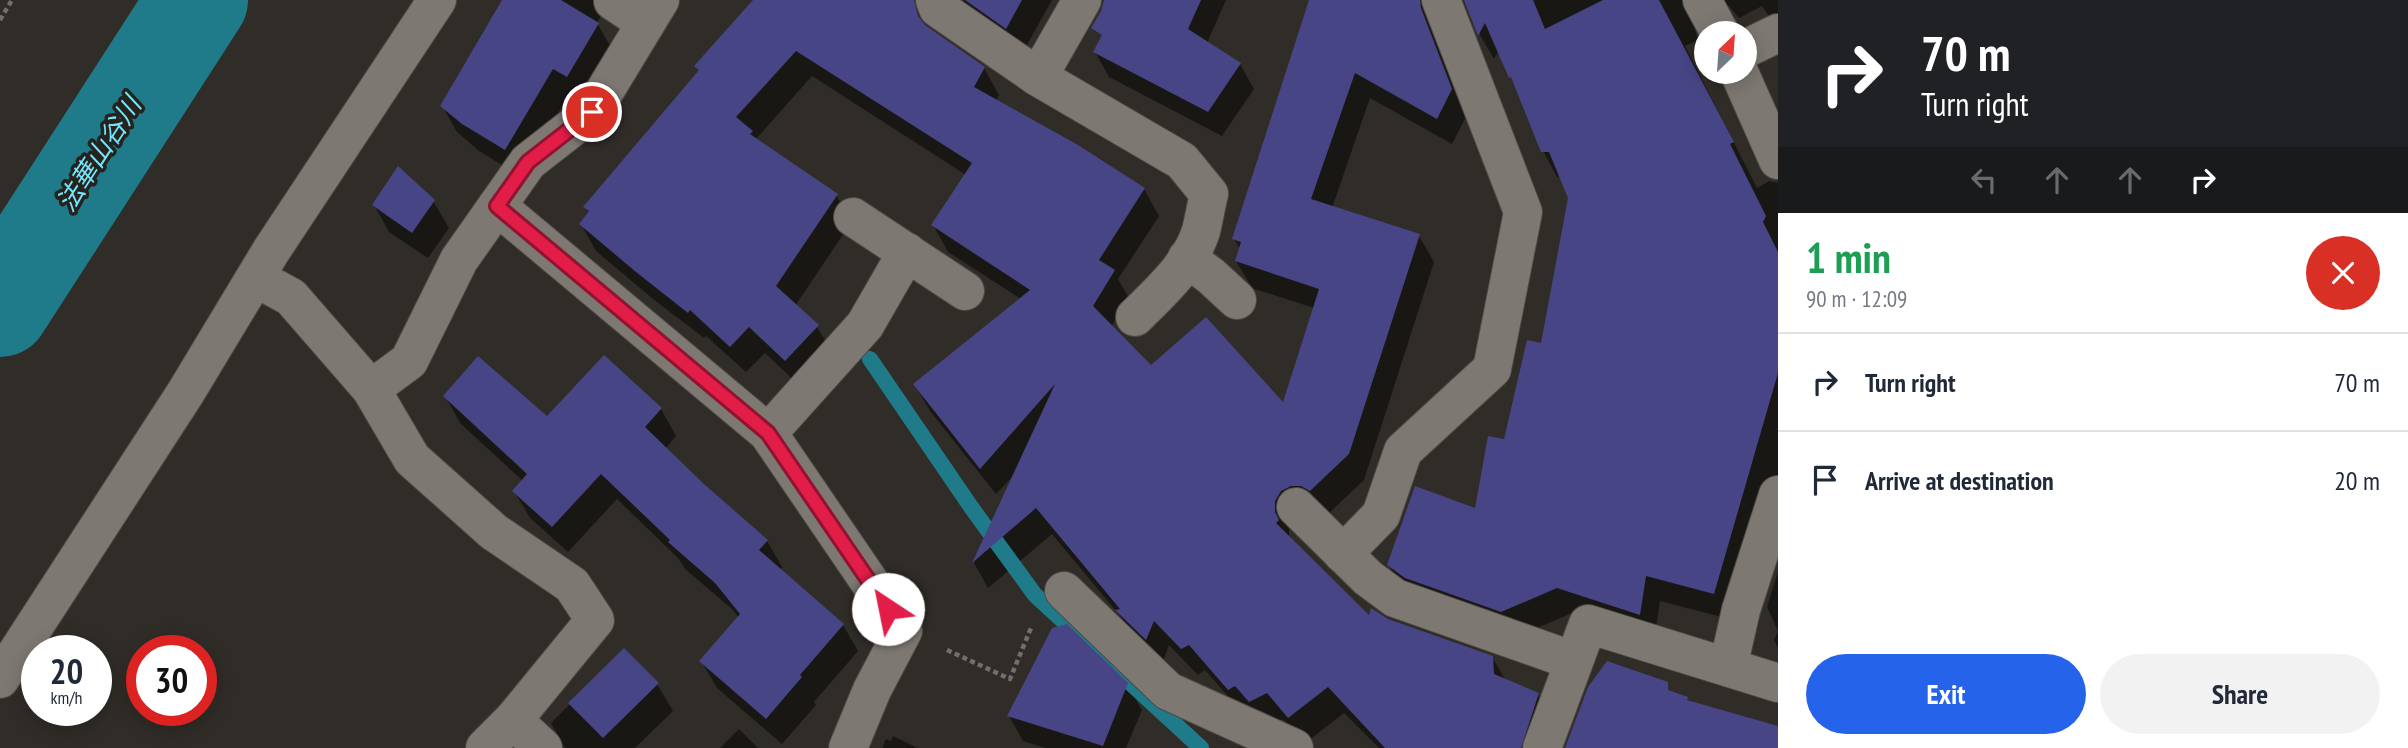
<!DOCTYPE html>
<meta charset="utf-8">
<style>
body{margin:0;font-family:"PT Sans Narrow","Noto Sans JP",sans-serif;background:#f2f2f3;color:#1f2937;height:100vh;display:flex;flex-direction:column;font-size:26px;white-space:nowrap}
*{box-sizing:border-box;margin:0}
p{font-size:23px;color:#747a83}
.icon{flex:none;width:38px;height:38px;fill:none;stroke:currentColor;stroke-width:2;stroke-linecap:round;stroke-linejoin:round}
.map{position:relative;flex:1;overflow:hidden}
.details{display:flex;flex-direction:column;background:#fff;width:630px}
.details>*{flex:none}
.top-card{background:#202124;color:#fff;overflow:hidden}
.needle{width:46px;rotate:25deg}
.controls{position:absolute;left:1694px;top:21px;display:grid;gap:14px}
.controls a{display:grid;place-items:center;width:63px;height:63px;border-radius:50%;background:#fff;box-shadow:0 4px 18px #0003;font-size:35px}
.speed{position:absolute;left:21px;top:635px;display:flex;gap:14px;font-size:35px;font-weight:700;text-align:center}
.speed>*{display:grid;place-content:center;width:91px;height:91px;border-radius:50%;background:#fff;box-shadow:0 4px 18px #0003;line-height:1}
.speed small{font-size:18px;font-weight:400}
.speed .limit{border:10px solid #d22;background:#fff;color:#111}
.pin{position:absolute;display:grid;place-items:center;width:60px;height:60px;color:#fff;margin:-30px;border:4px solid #fff;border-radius:50%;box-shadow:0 2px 7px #0007}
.me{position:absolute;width:77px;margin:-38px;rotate:326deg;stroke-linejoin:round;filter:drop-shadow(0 0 5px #0008)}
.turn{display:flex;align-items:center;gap:24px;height:147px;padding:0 28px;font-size:32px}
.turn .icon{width:91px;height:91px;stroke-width:2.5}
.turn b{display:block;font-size:49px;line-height:60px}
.lanes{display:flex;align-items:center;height:66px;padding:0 28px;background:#0003;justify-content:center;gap:35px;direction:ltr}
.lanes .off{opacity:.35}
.round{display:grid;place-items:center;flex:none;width:74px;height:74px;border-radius:37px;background:#f2f2f3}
.headline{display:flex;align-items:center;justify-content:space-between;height:119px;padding:0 28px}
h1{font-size:42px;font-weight:600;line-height:52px;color:#1e9e55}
.cta{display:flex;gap:14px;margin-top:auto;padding:14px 28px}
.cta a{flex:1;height:80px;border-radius:42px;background:#2563eb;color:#fff;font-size:28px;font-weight:600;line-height:80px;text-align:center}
.cta a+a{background:#f2f2f3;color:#1f2937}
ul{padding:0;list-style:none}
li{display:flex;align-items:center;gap:21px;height:98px;padding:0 28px;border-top:2px solid #e0e1e3}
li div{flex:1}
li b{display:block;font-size:26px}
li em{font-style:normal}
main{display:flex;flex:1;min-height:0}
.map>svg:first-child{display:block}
</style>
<main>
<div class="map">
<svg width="1778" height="748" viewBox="0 0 1778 748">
<rect width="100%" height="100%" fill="#302c27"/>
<g fill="#0007">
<path d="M 506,0 L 610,0 L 597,23 L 613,51 L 583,103 L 569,95 L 520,176 L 479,151 L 457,132 L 442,106 Z"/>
<path d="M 756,0 L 907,0 L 926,28 L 984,68 L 999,95 L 996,101 L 1144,189 L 1159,216 L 1118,279 L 1129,298 L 1111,327 L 1151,368 L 1283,405 L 1314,308 L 1252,288 L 1236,261 L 1240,249 L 1234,239 L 1313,0 L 1419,0 L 1434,25 L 1466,117 L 1452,144 L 1370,98 L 1332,208 L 1419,236 L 1434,262 L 1364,480 L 1326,516 L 1296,518 L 1289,530 L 1289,538 L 1370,618 L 1387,620 L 1492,657 L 1506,681 L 1538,694 L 1553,721 L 1543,748 L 1379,748 L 1344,713 L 1304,744 L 1283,719 L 1265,728 L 1245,716 L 1205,670 L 1198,675 L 1169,645 L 1162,664 L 1133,637 L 1121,617 L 1052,534 L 988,588 L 974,563 L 1016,473 L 996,494 L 930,411 L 915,385 L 1021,299 L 948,252 L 933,225 L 966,175 L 812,76 L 755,140 L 836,195 L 852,221 L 795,306 L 817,327 L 833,353 L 801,387 L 765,353 L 746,372 L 706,336 L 704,338 L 653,299 L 596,251 L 581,224 L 589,213 L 585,207 L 700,72 L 697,66 Z"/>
<path d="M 963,0 L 1052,0 L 1022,54 L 976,22 Z"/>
<path d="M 1128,0 L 1226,0 L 1207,43 L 1240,64 L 1254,89 L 1222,136 L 1109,77 L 1095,52 Z"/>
<path d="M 1466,0 L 1778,0 L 1778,15 L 1771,19 L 1762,6 L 1739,18 L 1729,6 L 1719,3 L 1698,14 L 1694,26 L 1698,40 L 1685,46 L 1757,188 L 1769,181 L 1778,183 L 1778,504 L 1737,621 L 1660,601 L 1654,640 L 1572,613 L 1516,637 L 1404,590 L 1389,565 L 1476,510 L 1542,345 L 1570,198 L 1561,177 L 1557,177 L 1543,151 L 1520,95 L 1499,50 L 1494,59 L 1480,35 Z"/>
<path d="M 433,201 L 449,228 L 428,258 L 389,232 L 374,205 Z"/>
<path d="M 604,357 L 661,409 L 676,436 L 665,449 L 767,541 L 782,567 L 780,570 L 843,625 L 858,651 L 814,702 L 816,705 L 782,744 L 717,688 L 701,661 L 739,618 L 732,609 L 685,569 L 679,559 L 617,499 L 568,552 L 530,518 L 514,491 L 523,481 L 460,423 L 445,396 L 547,419 Z"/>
<path d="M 1778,572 L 1778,631 L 1767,607 Z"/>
<path d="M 1778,631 L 1778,648 L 1774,640 Z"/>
<path d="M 624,650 L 657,684 L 673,711 L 635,748 L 565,748 L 551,723 Z"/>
<path d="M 1127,684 L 1142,710 L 1126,748 L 1045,748 L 1023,741 L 1009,716 Z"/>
<path d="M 739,729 L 758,748 L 720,748 Z"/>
<path d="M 893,736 L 918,748 L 882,748 L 886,739 L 891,741 Z"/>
</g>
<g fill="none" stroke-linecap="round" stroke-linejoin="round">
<path stroke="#1f7b89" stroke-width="16" d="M 870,359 L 971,507 L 1035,595 L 1201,748"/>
<path stroke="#1f7b89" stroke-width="100" d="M 0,307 L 198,0"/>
</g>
<g fill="#484586">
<path d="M 502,0 L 561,0 L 599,23 L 567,77 L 553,69 L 505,150 L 462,124 L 440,106 Z"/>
<path d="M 753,0 L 914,0 L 918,16 L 925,25 L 985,67 L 974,87 L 1078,145 L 1145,188 L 1099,260 L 1115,270 L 1093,306 L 1151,365 L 1206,317 L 1283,402 L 1319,289 L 1235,261 L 1241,242 L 1232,239 L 1309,0 L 1420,0 L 1421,8 L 1452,89 L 1437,119 L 1355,73 L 1311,199 L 1420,234 L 1349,454 L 1310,491 L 1301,486 L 1291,486 L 1281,491 L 1275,501 L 1275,512 L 1279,520 L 1276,523 L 1369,615 L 1371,608 L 1388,619 L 1493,656 L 1494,674 L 1539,693 L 1521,748 L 1385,748 L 1328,687 L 1288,718 L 1267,693 L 1249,702 L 1235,686 L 1228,690 L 1189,645 L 1181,649 L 1154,621 L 1146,640 L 1115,610 L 1120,609 L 1036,508 L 972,563 L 1055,384 L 980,469 L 913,384 L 1030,290 L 931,225 L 972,163 L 796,51 L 736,117 L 753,131 L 750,134 L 838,194 L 776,286 L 819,325 L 785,361 L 749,327 L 730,347 L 690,310 L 688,313 L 636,272 L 579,224 L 589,211 L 583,207 L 699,70 L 694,66 Z"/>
<path d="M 965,0 L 1022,0 L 1006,29 Z"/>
<path d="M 1104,0 L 1201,0 L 1188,29 L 1241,63 L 1208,112 L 1093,52 L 1102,35 L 1091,28 L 1101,11 Z"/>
<path d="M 1464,0 L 1533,0 L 1545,29 L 1603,0 L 1659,0 L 1734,142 L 1730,144 L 1766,216 L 1763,222 L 1778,252 L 1778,373 L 1714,594 L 1646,576 L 1640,615 L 1557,588 L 1501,612 L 1405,578 L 1387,565 L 1415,486 L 1475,508 L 1488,436 L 1504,439 L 1527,340 L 1541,343 L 1568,198 L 1549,152 L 1541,152 L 1511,77 L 1509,78 L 1485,23 L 1478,36 Z"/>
<path d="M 398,166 L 435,200 L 412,233 L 372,205 Z"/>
<path d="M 604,355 L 662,408 L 645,427 L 704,484 L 768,540 L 759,550 L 844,624 L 800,675 L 802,677 L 766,719 L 699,661 L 740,614 L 715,583 L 668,542 L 670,540 L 601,474 L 552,527 L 512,491 L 527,474 L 443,396 L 478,356 L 547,416 Z"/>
<path d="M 1067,624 L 1128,683 L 1103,746 L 1007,716 L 1052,628 Z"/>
<path d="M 624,648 L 659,683 L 603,738 L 568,703 Z"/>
<path d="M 1607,661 L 1668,682 L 1668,690 L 1688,697 L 1687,700 L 1778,726 L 1778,748 L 1565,748 L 1588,687 Z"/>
</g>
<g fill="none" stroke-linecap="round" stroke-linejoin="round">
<g stroke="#4d4a46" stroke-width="40">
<g id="minor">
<path d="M 935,0 L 938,8 L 1038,77 L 1182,161 L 1209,194 C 1206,206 1204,219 1201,231 C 1190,266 1160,292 1135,317"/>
<path d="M 1702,0 L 1720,33"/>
<path d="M 613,1 L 646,23"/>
<path d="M 1745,49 L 1778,33"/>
<path d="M 1739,72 L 1778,160"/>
<path d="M 1038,77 L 1082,0"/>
<path d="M 497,206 L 768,433 L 903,631 L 872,690 L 848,748"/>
<path d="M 853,217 L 965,291"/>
<path d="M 1187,258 L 1211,276 L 1237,300"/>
<path d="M 256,278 L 291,297 L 371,389 L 412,459 L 494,532 L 572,585 L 595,620 L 513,720 L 485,748"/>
<path d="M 371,389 L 409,361 L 459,260 L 528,162 L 592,112 L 660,0"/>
<path d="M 768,433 L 865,325 L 907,252"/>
<path d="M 1296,507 L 1368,578 L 1395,598 L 1574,661"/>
<path d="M 1343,554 L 1381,515 L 1403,451 L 1492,369 L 1523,212 L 1441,0"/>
<path d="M 1064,591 L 1168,691 L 1294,748"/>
<path d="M 1728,667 L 1741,610 L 1778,495"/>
<path d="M 0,679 L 186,392 L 271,251 L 437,0"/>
<path d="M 513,720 L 543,748"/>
<path d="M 1542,748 L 1588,624 L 1778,683"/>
</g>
</g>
<g stroke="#726e6a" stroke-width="4.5" stroke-dasharray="5 3.5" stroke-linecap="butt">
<path d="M 0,20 L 12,0"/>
<path d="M 947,650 L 1010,679 L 1031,628"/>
</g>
<use href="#minor" stroke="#7d7972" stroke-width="38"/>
</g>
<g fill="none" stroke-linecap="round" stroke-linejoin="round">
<g stroke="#92132f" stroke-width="18">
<path id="route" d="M 592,112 L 528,162 L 497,206 L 768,433 L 888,609"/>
</g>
<use href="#route" stroke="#e11d48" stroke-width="12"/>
</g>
<g text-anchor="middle" stroke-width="7" stroke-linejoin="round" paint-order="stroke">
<g font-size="26" font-style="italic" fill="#73e6fb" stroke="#26231e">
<text transform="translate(99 154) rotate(-57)" y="9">法華山谷川</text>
</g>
</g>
</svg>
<div class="controls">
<a><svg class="needle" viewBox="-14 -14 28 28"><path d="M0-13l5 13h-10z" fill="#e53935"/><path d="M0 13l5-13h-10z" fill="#747a83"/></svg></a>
</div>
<div class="speed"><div>20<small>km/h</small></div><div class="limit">30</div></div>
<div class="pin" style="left:592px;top:112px;background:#d93025"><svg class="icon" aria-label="arrive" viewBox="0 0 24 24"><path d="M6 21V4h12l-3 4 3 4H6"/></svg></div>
<svg class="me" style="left:888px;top:609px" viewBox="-20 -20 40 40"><circle r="19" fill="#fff"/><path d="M0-13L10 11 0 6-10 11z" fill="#e11d48"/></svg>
</div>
<section class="details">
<div class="top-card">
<div class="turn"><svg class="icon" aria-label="right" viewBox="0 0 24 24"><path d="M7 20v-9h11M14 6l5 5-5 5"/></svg><div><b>70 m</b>Turn right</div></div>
<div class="lanes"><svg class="icon off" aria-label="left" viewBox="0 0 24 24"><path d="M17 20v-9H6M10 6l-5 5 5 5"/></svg><svg class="icon off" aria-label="ahead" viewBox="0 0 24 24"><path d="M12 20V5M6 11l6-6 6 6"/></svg><svg class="icon off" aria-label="ahead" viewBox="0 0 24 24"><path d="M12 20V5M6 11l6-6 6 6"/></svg><svg class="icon" aria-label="right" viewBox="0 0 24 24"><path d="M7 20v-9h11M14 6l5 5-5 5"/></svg></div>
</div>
<div class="headline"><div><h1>1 min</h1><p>90 m · 12:09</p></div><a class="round" style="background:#d93025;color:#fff"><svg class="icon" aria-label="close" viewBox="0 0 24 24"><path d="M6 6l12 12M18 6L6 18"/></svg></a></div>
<ul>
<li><svg class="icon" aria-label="right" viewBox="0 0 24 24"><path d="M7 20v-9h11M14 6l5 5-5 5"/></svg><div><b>Turn right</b></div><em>70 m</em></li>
<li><svg class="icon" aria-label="arrive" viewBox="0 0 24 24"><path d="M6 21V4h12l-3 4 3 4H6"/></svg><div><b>Arrive at destination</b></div><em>20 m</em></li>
</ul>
<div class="cta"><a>Exit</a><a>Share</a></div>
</section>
</main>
